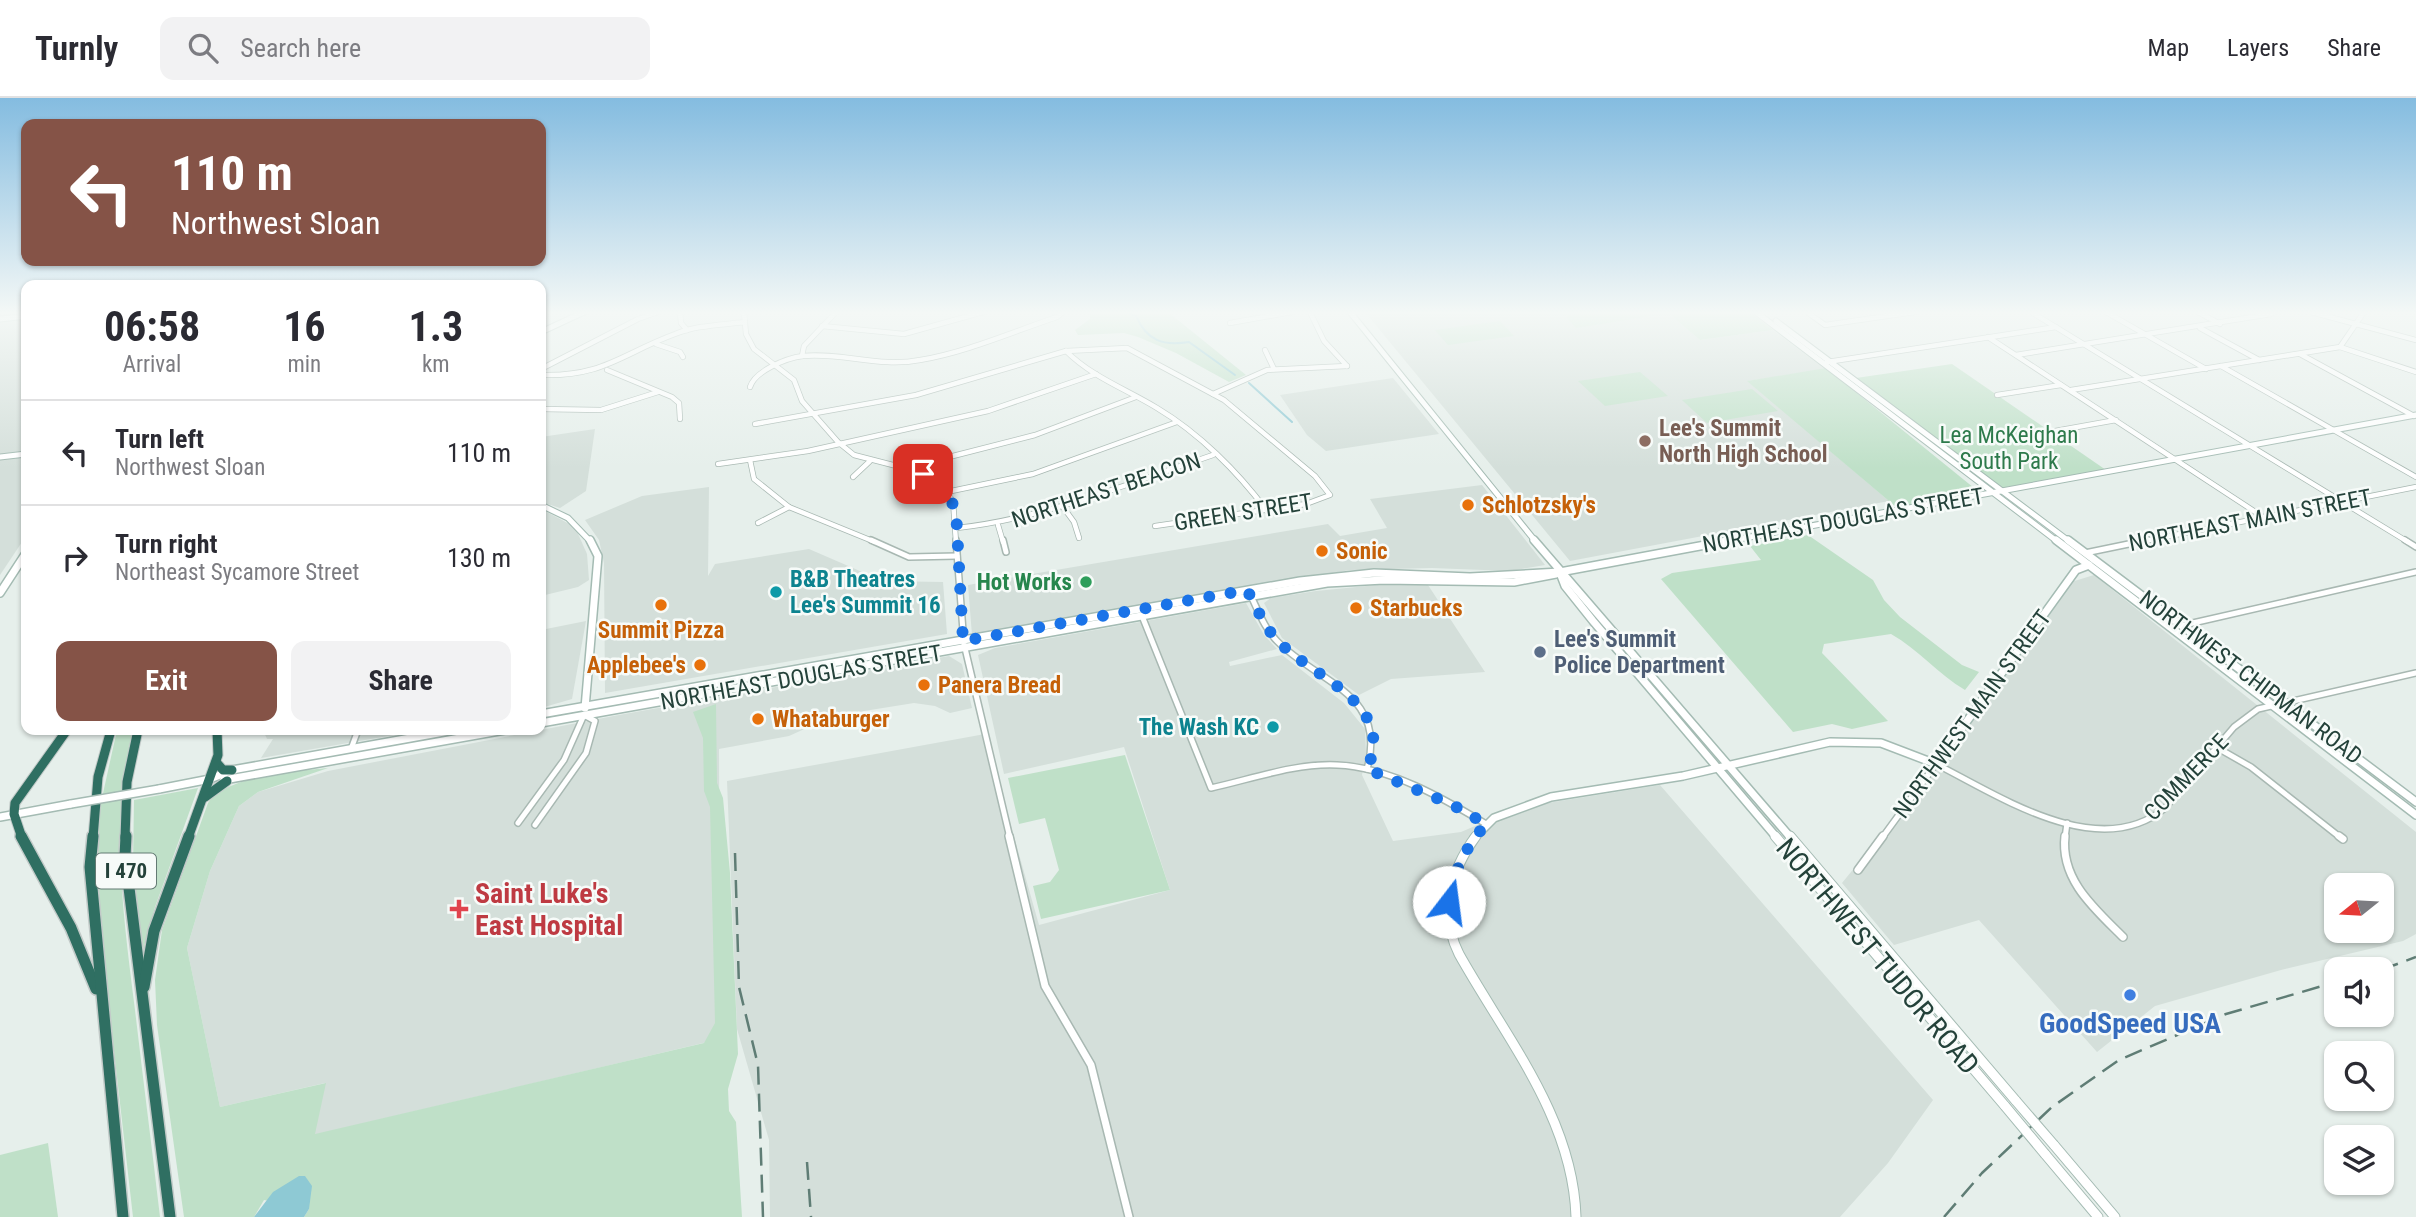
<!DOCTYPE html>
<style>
body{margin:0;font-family:"Roboto Condensed",sans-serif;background:#f2f2f3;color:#2b2b33;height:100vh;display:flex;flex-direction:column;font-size:26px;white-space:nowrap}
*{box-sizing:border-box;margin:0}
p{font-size:23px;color:#7c7c81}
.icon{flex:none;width:38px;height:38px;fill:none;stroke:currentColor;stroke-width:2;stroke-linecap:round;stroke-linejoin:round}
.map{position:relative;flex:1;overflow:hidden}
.details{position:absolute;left:21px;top:182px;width:525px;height:455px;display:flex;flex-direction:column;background:#fff;border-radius:14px;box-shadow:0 2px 5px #0004}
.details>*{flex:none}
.hud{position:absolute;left:21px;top:21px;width:525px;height:147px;border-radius:14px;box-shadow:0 2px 5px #0004;background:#855347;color:#fff;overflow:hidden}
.needle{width:46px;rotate:252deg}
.fabs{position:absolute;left:2324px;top:775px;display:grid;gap:14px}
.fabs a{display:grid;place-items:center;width:70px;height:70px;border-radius:14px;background:#fff;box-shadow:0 2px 5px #0004;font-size:35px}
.pin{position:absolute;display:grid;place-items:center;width:60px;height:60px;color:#fff;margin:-30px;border-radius:14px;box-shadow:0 4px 10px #0006}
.me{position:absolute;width:77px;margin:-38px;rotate:15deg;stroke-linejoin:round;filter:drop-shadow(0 0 5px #0008)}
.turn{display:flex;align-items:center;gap:24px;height:147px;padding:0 35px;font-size:32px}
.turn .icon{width:91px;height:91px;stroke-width:2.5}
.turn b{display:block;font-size:49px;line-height:60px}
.eta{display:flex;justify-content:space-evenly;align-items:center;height:119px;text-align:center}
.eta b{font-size:42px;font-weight:700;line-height:49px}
.cta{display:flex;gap:14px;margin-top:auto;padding:14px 35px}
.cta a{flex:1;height:80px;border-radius:14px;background:#855347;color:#fff;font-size:28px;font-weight:700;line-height:80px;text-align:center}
.cta a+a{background:#f2f2f3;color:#2b2b33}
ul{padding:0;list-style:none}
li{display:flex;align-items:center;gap:21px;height:105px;padding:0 35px;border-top:2px solid #e1e1e2}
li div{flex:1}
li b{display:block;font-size:26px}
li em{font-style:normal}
header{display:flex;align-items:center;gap:42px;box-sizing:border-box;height:98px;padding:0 35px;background:#fff;border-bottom:2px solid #e1e1e2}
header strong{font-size:33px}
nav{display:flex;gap:38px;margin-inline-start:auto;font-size:24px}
.search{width:490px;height:63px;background:#f2f2f3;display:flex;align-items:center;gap:18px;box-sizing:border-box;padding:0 24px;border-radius:14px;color:#7c7c81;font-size:26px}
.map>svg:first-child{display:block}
</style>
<header>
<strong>Turnly</strong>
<div class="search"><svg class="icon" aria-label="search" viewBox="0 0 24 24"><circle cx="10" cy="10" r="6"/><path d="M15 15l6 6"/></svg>Search here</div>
<nav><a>Map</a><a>Layers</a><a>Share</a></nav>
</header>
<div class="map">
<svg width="2416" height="1119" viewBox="0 0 2416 1119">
<rect width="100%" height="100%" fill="#e6efeb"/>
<g fill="#d4dfda" fill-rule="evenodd">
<path d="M 1365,214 L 1667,214 L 1700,242 L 1773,232 L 1825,271 L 1748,283 L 1889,403 L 1570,463 Z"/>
<path d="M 26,219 L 26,438 L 0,477 L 0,222 Z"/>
<path d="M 1393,280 L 1439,336 L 1326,353 L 1307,337 L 1280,297 Z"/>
<path d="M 595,331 L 586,393 L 560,410 L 541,404 L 541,339 Z"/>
<path d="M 1482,387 L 1545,467 L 1509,473 L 1432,470 L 1350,472 L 972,537 L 968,487 L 1328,426 L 1340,438 L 1387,430 L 1370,401 Z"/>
<path d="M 709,389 L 708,478 L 715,466 L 809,451 L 883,483 L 943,484 L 947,536 L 605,595 L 604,465 L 599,442 L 585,422 L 642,398 Z"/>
<path d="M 543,412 L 575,429 L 587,456 L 589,482 L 578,489 L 541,498 Z"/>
<path d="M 2094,477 L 2416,734 L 2416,836 L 2403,843 L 2281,872 L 2155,908 L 2097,954 L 1979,822 L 1894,847 L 1842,785 L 1908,704 L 2068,485 ZM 2336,788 L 2382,788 L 2382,833 L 2336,833 Z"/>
<path d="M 1387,486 L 1428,487 L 1485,574 L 1391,581 L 1359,597 L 1282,540 L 1264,505 L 1271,500 L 1316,493 Z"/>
<path d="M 1246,505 L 1264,537 L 1277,551 L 1229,564 L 1230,568 L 1282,557 L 1344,605 L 1365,631 L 1366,655 L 1362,677 L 1393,743 L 1461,734 L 1517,710 L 1660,687 L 1933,1002 L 1888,1065 L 1840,1119 L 770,1119 L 769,1042 L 737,931 L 727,683 L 985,636 L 1039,827 L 1170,792 L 1124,649 L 1004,676 L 978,557 L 995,550 Z"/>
<path d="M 586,523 L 572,601 L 541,610 L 541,532 Z"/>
<path d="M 949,558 L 962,566 L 972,610 L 950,615 L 935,608 L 914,605 L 833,618 L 789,638 L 719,651 L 720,941 L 314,1037 L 325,985 L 220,1009 L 187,850 L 210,773 L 239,708 L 258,694 L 328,673 L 619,617 Z"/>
<path d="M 263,632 L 423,632 L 261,660 L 273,641 L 267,641 Z"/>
</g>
<g fill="#bfe0c8">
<path d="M 1090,214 L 1168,214 L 1246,277 L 1229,284 L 1176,255 L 1138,239 L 1124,235 L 1078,237 L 1075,232 L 1090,221 Z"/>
<path d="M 1569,214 L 1661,214 L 1664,216 L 1576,230 L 1567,220 Z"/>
<path d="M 1667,214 L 1750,214 L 1773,232 L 1700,242 Z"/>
<path d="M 1500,223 L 1514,238 L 1448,247 L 1435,232 Z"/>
<path d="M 1952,266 L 2106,372 L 2001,390 L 1856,280 Z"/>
<path d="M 1826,270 L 1979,394 L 1896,409 L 1747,283 Z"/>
<path d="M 1640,274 L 1668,298 L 1605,308 L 1578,283 Z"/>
<path d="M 1752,291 L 1778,313 L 1707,325 L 1682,302 Z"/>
<path d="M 1808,437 L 1873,482 L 1884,502 L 1900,519 L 1962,567 L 1979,574 L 1965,592 C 1938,576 1919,552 1891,536 L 1824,546 L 1822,555 L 1888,623 L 1852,631 L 1832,626 L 1793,634 L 1661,481 L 1672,475 L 1761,462 L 1750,448 Z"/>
<path d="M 716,606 L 717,685 L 723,700 L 730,775 L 738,956 L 728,991 L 729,1013 L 736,1024 L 742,1119 L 304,1119 L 309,1111 L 264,1102 L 254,1119 L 184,1119 L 157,927 L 155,882 L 162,832 L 208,705 C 225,678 297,673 328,670 L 258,694 L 239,708 L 210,773 L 187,850 L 220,1009 L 326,985 L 315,1036 L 704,945 L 715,925 L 710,709 L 704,693 L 703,640 L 693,614 Z"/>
<path d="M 117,632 L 134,632 C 110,729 123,815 135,912 C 143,981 152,1050 160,1119 L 133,1119 L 104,865 L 97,764 L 100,709 Z"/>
<path d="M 1125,657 L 1170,792 L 1041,821 L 1033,788 L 1050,784 L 1059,772 L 1045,720 L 1019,726 L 1008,680 Z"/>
<path d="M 198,690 L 155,809 L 143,852 L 133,767 L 134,702 Z"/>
<path d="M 48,1045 L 58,1119 L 0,1119 L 0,1057 Z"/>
</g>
<path fill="#8ec9d4" d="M 299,1078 L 305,1078 L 312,1088 L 309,1111 L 304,1119 L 254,1119 L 273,1094 Z"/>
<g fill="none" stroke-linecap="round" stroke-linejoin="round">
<g stroke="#8ec9d4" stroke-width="2">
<path d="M 1106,214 L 1110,214"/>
<path d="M 1126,214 L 1136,218 C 1147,243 1163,248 1189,244 L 1235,277"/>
<path d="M 1249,285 L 1292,324"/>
</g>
<g stroke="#a8b8b2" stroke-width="6">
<g id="street-far2">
<path d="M 680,214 L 681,225 L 687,232"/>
<path d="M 744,214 L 746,236 L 754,251 L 794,282 L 802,303 L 838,344 L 854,357 L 916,373 L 937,383 L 953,403 L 956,444"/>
<path d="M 1310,214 L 1324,243 L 1347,268"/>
<path d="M 1807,214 L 1825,227 L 1915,214"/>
<path d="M 2031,214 L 2408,444"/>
<path d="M 2106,214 L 2206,271"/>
<path d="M 2198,214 L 2220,226"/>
<path d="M 2311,214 L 2416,242"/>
<path d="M 1230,225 L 1292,214"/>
<path d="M 822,228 L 904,236 L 983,214"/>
<path d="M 2200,230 L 2259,262"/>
<path d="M 1988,239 L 2263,419"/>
<path d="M 656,246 L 680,254 L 683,259"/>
<path d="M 2340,249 L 2416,274"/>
<path d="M 1265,252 L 1274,271"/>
<path d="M 1066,253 C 1092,279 1126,291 1157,310 C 1199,335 1238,374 1267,413"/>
<path d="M 2300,256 L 2414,318"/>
<path d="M 2016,257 L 2271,216"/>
<path d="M 802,258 L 804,248 L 836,214"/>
<path d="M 1827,264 L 2056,229"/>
<path d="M 2221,268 L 2416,379"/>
<path d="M 541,271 L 638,221 L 658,214"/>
<path d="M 607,272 L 672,299 L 679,305 L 680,321"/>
<path d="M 541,277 C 603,279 621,256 675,236 C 697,227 722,227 745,224"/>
<path d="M 750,289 C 755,273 786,260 803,258 C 841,254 880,270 920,262 C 967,254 1012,234 1057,219 L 1063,214"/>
<path d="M 2071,292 L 2340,249 L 2364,214"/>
<path d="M 1213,296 L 1267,272 L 1347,268"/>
<path d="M 1997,297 L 2061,287"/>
<path d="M 541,311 L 601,312 L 658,294"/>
<path d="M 755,326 L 916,297 L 1066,253 L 1127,250 L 1224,302 L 1315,378 L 1330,397 L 1306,406 L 1155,428"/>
<path d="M 2055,333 L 2116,322"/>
<path d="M 750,362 L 754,381 L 789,409 L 875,444"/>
<path d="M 718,366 L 808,353 L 988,313 L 1096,276"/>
<path d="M 923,376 L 949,359 L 1035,337 L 1136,299"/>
<path d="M 853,379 L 870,363"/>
<path d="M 913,401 L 1033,376 L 1177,324"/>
<path d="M 1063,409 L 1074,424 L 1079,440"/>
<path d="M 758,425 L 789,409"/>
<path d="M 998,427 L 1003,444"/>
<path d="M 957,430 C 1047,420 1128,385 1213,357"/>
<path d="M 2140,444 L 2416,389"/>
</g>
</g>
<g stroke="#a8b8b2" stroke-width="8">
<g id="street-far1">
<path d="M 871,442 L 909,459 L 957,458"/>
<path d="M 956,442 L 964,546 L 1010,740"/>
<path d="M 1003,442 L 1006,454"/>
<path d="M 2405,442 L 2416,449"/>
<path d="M 2085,455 L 2148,442"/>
<path d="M 1250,496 C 1258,512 1264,530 1277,543 C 1319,586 1388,595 1367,671"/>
<path d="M 1142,518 L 1211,690 C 1252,681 1295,665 1337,667 C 1389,669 1443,700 1486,726"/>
<path d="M 2184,527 L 2416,474"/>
<path d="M 2216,649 L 2251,669 L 2341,740"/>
<path d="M 351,651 L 358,632"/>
<path d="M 518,725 L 564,662 L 584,617 L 595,623 L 586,655 L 535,727"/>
<path d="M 1882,740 L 1936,666 C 1999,698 2099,765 2165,710 L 2234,629 L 2258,611 L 2416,575"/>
<path d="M 2065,740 L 2067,725"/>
</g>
</g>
<g stroke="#a8b8b2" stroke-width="10">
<g id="street">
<path d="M 1009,738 L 1045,888 L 1091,967 L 1129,1119"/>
<path d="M 2065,738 C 2060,782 2095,811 2123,839"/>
<path d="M 2339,738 L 2343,741"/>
<path d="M 1858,772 L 1883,738"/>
</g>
</g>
<g stroke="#a4bbb3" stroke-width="7">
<g id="secondary-far2">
<path d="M 1350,214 L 1536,444"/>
<path d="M 1756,214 L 2058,444"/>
<path d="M 0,221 L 26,218"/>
<path d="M 1776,223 L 2070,444"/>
<path d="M 541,234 L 584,214"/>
<path d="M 0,359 L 26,356"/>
<path d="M 541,407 L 568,420 L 591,444"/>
<path d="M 1723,444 L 2416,317"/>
</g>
</g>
<g stroke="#a4bbb3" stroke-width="10">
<g id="secondary-far1">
<path d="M 1534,442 L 1791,740"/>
<path d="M 2056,442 L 2416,717"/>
<path d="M 2068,442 L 2416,704"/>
<path d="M 1560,475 L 1565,488 L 1593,523 L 1777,740"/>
<path d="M 0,495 L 26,455"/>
<path d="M 585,610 L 598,458 L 590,442"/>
<path d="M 541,616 L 1300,483 L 1374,475 L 1470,479 L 1560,474 L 1732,442"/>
<path d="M 541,625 L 1327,485 L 1384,482 L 1514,484 L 1556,476"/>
<path d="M 224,682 L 505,632"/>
<path d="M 159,691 L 210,681 L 232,672 L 455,632"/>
<path d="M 0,719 L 71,706"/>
<path d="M 1474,740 L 1494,720 L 1551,699 L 1683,678 L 1830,644 L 1881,645 L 1936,666 L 2076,472 L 2089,467"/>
</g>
</g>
<g stroke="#a4bbb3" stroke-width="11">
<g id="secondary">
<path d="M 1476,738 C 1450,773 1439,816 1459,856 C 1506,940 1573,1020 1576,1119"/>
<path d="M 1775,738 L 2005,1008"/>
<path d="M 1790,738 L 2016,1003"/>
<path d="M 2054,1047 L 2115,1119"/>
<path d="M 2045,1056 L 2098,1119"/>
</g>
</g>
<g stroke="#c2cac8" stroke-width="11">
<g id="highway-far1">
<path d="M 216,664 L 223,672 L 232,672"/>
<path d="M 205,699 L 227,683"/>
<path d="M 22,740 L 14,716 L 15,705 L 67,632"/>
<path d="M 93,740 L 98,679 L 111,632"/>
<path d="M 125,740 L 127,684 L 138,632"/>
<path d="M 188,740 L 218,657 L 217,632"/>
</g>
</g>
<g stroke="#c2cac8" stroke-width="14">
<g id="highway">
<path d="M 21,738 L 71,830 L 96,891"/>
<path d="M 93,738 L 90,769 L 123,1119"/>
<path d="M 126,738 L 125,758 L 170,1119"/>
<path d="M 144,889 L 154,833 L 189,738"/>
</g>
</g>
<use href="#street-far2" stroke="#fff" stroke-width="4.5"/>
<use href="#street-far1" stroke="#fff" stroke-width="5"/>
<use href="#street" stroke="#fff" stroke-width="7"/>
<use href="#secondary-far2" stroke="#fff" stroke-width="5"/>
<use href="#secondary-far1" stroke="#fff" stroke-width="7"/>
<use href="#secondary" stroke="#fff" stroke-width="9"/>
<use href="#highway-far1" stroke="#2f6f62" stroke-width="9"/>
<use href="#highway" stroke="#2f6f62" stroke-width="11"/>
<g stroke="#5f7d75" stroke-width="2.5" stroke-dasharray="18 9" stroke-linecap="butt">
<path d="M 735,755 L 739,889 L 758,967 L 763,1119"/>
<path d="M 2381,872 L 2416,859"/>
<path d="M 807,1064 L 811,1119"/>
<path d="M 1944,1119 L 1982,1075 L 2052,1009 L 2119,962 L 2226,916 L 2336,884"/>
</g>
<g stroke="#a4bbb3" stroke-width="10" stroke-linecap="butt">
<path id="secondary-bridge-far1" d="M 71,706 L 159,691"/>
</g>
<g stroke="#a4bbb3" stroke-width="11" stroke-linecap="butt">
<g id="secondary-bridge">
<path d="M 2016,1003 L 2054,1047"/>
<path d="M 2005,1008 L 2045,1056"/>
</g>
</g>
<use href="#secondary-bridge-far1" stroke="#fff" stroke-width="7"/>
<use href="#secondary-bridge" stroke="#fff" stroke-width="9"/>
</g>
<linearGradient id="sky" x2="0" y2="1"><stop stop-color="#84bce0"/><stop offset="0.58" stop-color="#f4f8f6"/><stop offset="1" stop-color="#f4f8f6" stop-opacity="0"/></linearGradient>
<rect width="2416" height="370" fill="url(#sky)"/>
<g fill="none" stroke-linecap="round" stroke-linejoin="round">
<path stroke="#1a73e8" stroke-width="12" stroke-dasharray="0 21.6" d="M 923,376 L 943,388 L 956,412 L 963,543 L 1247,492 C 1257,509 1264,529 1278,543 C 1314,581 1397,605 1367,671 L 1453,707 L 1486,726 C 1465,750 1454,773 1449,804"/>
</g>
<circle fill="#8d6e63" stroke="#f7fbf9" stroke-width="2.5" cx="1645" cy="343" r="7"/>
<g fill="#e8710a" stroke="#f7fbf9" stroke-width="2.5">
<circle cx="1468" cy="407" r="7"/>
<circle cx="1322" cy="453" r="7"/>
<circle cx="661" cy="507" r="7"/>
<circle cx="1356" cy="510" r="7"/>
<circle cx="700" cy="567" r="7"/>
<circle cx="924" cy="587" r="7"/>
<circle cx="758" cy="621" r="7"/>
</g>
<circle fill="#2e9e5b" stroke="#f7fbf9" stroke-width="2.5" cx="1086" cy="484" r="7"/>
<g fill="#0f9aa8" stroke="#f7fbf9" stroke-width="2.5">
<circle cx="776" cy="494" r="7"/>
<circle cx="1273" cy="629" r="7"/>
</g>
<circle fill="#5c6f8a" stroke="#f7fbf9" stroke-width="2.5" cx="1540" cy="554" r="7"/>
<path fill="#e0444e" stroke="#f7fbf9" stroke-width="2.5" d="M455.5 800.5h7v7h7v7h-7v7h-7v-7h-7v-7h7z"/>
<circle fill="#3f7fe0" stroke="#f7fbf9" stroke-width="2.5" cx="2130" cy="897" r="7"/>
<g text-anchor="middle" stroke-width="5" stroke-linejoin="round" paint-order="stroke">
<rect fill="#f7fbf9" stroke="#637a73" stroke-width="2" x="96" y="755.5" width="60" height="35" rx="5"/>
<g font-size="21" font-weight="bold" fill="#24423a">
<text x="126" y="780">I 470</text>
</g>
<g font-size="23" font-weight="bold" fill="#785e54" stroke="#f7fbf9" text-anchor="start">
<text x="1659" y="338">Lee's Summit<tspan x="1659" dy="26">North High School</tspan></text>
</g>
<g font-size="23" fill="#2d7a4b" stroke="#f7fbf9">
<text x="2009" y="345">Lea McKeighan<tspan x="2009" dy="26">South Park</tspan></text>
</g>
<g font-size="23" fill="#24423a" stroke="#f7fbf9">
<text transform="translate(1106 392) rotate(-18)" y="8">NORTHEAST BEACON</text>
<text transform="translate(1243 414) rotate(-9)" y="8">GREEN STREET</text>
<text transform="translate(1843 422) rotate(-10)" y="8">NORTHEAST DOUGLAS STREET</text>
<text transform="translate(2250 422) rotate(-11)" y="8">NORTHEAST MAIN STREET</text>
<text transform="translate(801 579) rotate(-10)" y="8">NORTHEAST DOUGLAS STREET</text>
<text transform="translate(2251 579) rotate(37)" y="8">NORTHWEST CHIPMAN ROAD</text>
<text transform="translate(1972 616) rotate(-54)" y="8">NORTHWEST MAIN STREET</text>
<text transform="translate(2186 679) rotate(-46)" y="8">COMMERCE</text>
</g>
<g font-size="23" font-weight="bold" fill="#c56008" stroke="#f7fbf9" text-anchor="start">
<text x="1482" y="415">Schlotzsky's</text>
<text x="1336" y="461">Sonic</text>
<text x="1370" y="518">Starbucks</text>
<text x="661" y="540" text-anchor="middle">Summit Pizza</text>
<text x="686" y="575" text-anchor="end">Applebee's</text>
<text x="938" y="595">Panera Bread</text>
<text x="772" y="629">Whataburger</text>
</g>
<g font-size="23" font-weight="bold" fill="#0d838f" stroke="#f7fbf9" text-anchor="start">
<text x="790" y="489">B&amp;B Theatres<tspan x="790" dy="26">Lee's Summit 16</tspan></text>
<text x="1259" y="637" text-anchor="end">The Wash KC</text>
</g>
<g font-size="23" font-weight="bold" fill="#27864d" stroke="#f7fbf9" text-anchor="end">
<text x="1072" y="492">Hot Works</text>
</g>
<g font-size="23" font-weight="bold" fill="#4e5e75" stroke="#f7fbf9" text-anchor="start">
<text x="1554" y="549">Lee's Summit<tspan x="1554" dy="26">Police Department</tspan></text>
</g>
<g font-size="28" font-weight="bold" fill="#be3a42" stroke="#f7fbf9" text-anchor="start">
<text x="475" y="805">Saint Luke's<tspan x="475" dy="32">East Hospital</tspan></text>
</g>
<g font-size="28" fill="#24423a" stroke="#f7fbf9">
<text transform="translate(1878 858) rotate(50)" y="10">NORTHWEST TUDOR ROAD</text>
</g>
<g font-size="28" font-weight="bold" fill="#366cbe" stroke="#f7fbf9">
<text x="2130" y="935">GoodSpeed USA</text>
</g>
</g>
</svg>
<div class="fabs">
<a><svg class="needle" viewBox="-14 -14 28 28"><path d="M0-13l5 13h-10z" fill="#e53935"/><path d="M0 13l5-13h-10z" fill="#7c7c81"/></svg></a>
<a><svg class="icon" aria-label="sound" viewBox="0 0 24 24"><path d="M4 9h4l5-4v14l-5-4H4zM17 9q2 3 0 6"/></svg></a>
<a><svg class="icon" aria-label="search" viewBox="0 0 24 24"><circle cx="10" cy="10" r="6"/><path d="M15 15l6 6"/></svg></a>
<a><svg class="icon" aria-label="layers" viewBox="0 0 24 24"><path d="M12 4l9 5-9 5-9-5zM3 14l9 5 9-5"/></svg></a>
</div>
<div class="pin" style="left:923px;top:376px;background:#d93025"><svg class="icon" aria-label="arrive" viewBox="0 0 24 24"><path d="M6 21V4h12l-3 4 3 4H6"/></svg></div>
<svg class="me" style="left:1449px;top:804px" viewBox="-20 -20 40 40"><circle r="19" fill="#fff"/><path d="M0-13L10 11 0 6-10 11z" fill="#1a73e8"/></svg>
<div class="hud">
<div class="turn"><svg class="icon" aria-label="left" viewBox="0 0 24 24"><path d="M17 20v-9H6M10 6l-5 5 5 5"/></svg><div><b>110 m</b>Northwest Sloan</div></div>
</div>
<section class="details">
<div class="eta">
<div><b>06:58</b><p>Arrival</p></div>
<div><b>16</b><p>min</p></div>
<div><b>1.3</b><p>km</p></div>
</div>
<ul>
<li><svg class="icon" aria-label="left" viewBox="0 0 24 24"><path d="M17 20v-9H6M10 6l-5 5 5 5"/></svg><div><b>Turn left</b><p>Northwest Sloan</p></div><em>110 m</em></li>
<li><svg class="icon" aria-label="right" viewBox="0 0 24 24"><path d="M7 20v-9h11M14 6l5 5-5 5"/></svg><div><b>Turn right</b><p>Northeast Sycamore Street</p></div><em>130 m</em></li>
</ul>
<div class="cta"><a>Exit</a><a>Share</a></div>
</section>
</div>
